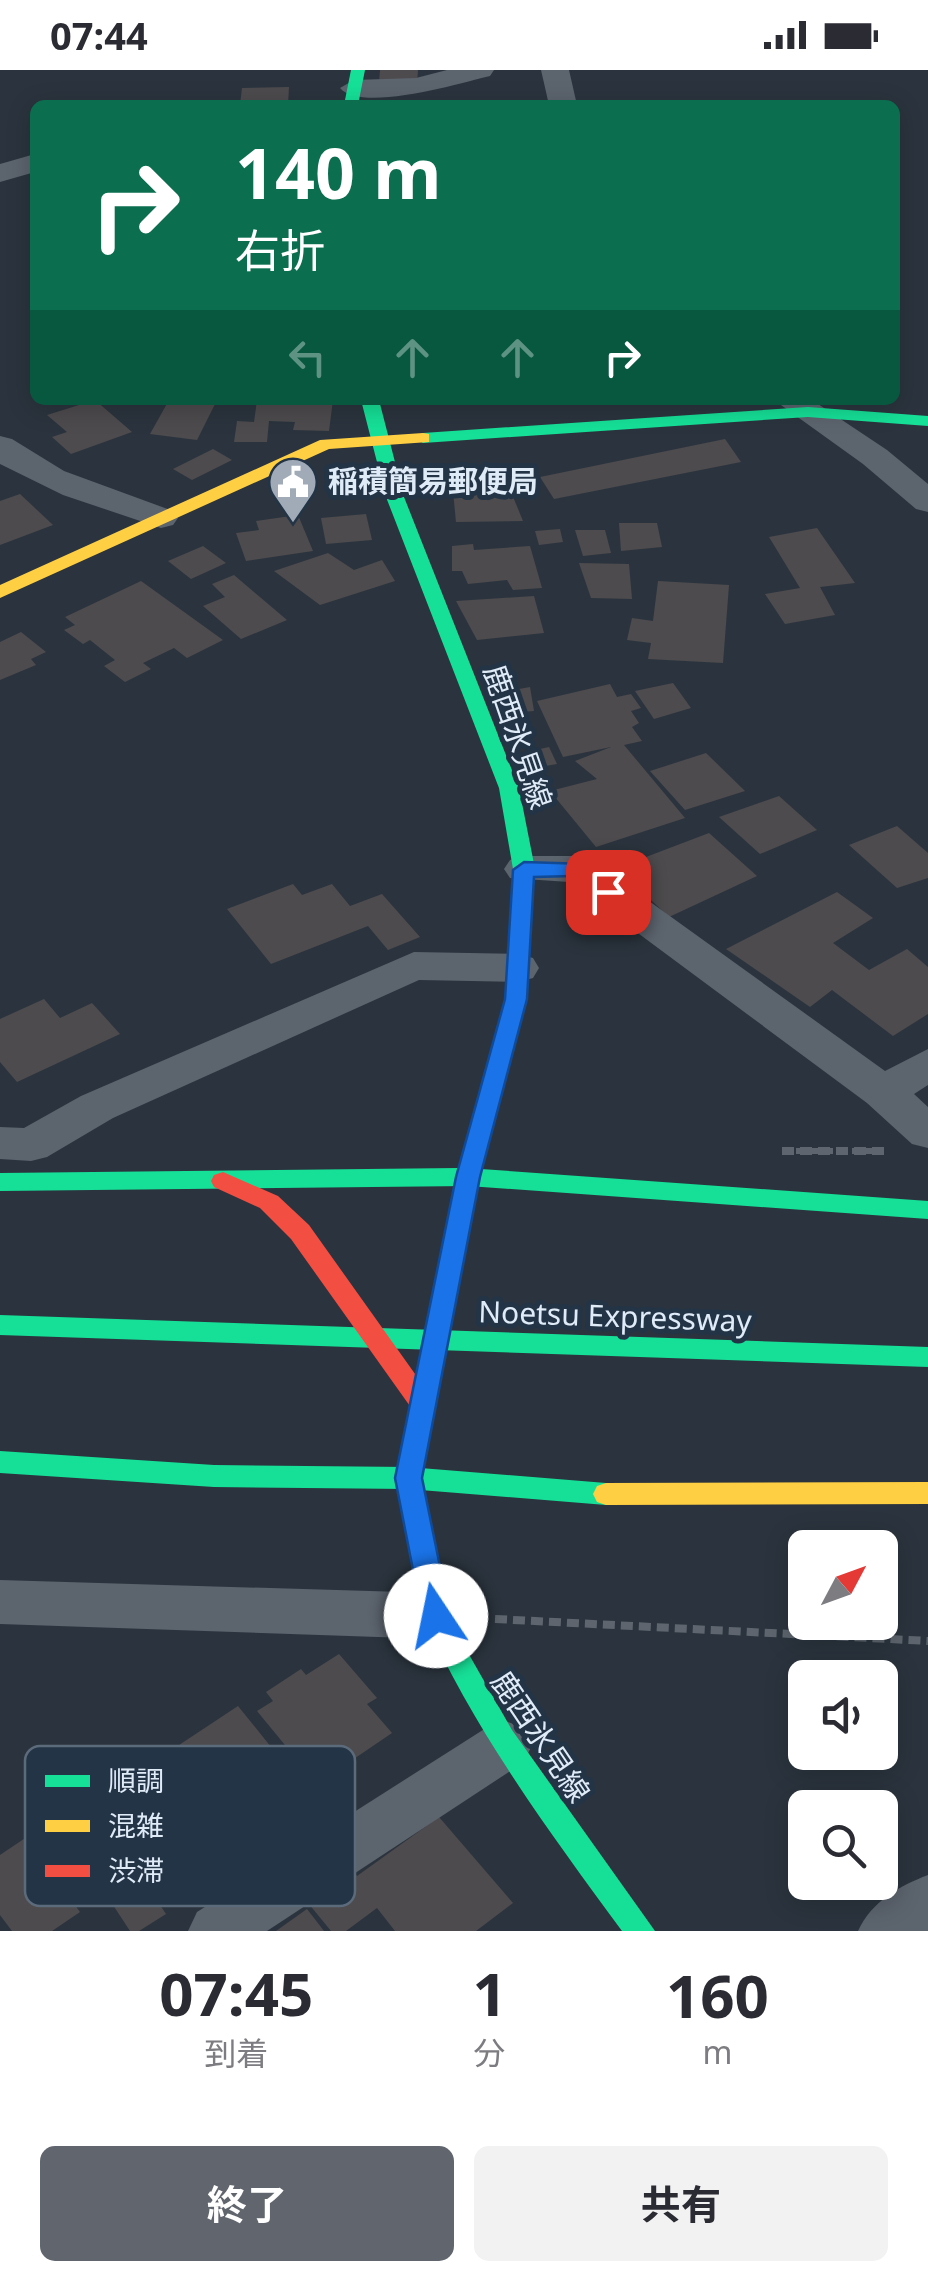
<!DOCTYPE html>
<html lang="ja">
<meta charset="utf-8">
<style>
body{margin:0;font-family:"Noto Sans","Noto Sans JP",sans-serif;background:#f2f2f3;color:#2b2b33;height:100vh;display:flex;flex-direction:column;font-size:38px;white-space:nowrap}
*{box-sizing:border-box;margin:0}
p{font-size:32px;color:#7c7c81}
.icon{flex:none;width:55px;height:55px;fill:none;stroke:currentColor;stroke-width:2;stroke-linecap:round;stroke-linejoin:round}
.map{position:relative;height:1861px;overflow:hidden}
.panel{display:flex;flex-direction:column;background:#fff;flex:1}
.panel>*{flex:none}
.banner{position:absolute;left:30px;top:30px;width:870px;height:305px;border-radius:15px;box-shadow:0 5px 25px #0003;background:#0b6e4f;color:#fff;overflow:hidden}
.needle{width:65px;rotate:49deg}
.buttons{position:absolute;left:788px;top:1460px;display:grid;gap:20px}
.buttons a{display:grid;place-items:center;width:110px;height:110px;border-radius:15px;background:#fff;box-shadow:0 5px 25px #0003;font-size:50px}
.pin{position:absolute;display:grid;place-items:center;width:85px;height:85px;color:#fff;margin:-42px;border-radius:20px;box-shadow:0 5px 15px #0006}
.me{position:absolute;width:110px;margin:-55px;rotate:349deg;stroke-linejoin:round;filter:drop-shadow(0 0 8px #0008)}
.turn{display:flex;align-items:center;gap:35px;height:210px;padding:0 40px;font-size:45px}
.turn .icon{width:130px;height:130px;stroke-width:2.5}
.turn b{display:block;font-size:70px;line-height:85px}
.lanes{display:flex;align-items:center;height:95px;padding:0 40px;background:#0003;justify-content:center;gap:50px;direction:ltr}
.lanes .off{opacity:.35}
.eta{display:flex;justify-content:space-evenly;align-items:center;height:170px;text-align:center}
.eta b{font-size:60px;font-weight:700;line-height:70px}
.button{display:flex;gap:20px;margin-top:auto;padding:20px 40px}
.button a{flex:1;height:115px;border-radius:15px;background:#60656e;color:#fff;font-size:40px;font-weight:700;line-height:115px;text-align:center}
.button a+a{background:#f2f2f3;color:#2b2b33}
.status{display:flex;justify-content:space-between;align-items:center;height:70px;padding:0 50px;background:#fff;direction:ltr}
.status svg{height:28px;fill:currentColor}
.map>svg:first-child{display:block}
</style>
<div class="status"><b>07:44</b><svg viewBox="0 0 49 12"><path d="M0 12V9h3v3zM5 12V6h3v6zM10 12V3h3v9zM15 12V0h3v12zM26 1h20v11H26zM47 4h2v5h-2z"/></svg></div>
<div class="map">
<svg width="928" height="1861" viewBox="0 0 928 1861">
<rect width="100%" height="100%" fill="#2b343e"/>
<g fill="#4d4b4d">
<path d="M 380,0 L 418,0 L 417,13 L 379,13 Z"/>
<path d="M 289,17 L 288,35 L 240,35 L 242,18 Z"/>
<path d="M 95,330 L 132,362 L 71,384 L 52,367 L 67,362 L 47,345 Z"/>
<path d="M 169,330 L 233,330 L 230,335 L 215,334 L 197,370 L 150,364 Z"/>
<path d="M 257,330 L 333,330 L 329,361 L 293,360 L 295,352 L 269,351 L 267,372 L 234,372 L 237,351 L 254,352 Z"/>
<path d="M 725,369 L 741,392 L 554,429 L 540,407 Z"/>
<path d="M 213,379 L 232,390 L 192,410 L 173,399 Z"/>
<path d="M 509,417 L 523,451 L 456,452 L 453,421 Z"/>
<path d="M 20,424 L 53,455 L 0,475 L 0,431 Z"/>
<path d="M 366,444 L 372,470 L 326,474 L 321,448 Z"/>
<path d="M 298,445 L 313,481 L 246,491 L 236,463 L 259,460 L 256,451 Z"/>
<path d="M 619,453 L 657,453 L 662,477 L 621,481 Z"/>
<path d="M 817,458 L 855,513 L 820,517 L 835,545 L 785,554 L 765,524 L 800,518 L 769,467 Z"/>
<path d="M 560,459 L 563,472 L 539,475 L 535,461 Z"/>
<path d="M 575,460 L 605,460 L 611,483 L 583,486 Z"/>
<path d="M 473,474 L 474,480 L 530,476 L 542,518 L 513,520 L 507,510 L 468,514 L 462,501 L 452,501 L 452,476 Z"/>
<path d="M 203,476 L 226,493 L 191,509 L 168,491 Z"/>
<path d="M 328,483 L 354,500 L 382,490 L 395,511 L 320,535 L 274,501 Z"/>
<path d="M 579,493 L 629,494 L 632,529 L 591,528 Z"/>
<path d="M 234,505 L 287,550 L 241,569 L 203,536 L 225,527 L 212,514 Z"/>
<path d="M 141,511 L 223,570 L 187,588 L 174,578 L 143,593 L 151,599 L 125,612 L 104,596 L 115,590 L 90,570 L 83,574 L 64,560 L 75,555 L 65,547 Z"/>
<path d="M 658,511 L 729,515 L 723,593 L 648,589 L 651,573 L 627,570 L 632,548 L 653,551 Z"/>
<path d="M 534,526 L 544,563 L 477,570 L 456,531 Z"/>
<path d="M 21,562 L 46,582 L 31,589 L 36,595 L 0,610 L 0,572 Z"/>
<path d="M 673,613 L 691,638 L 654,649 L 635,621 Z"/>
<path d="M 610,614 L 617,627 L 631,624 L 641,638 L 631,641 L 639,653 L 632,657 L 642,671 L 624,675 L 685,748 L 596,777 L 550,721 L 597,709 L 575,691 L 611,677 L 563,687 L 537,631 Z"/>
<path d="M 530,617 L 534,641 L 497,644 L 491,624 Z"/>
<path d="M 549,677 L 557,694 L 528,699 L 517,684 Z"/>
<path d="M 706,683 L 745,721 L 685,740 L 650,701 Z"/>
<path d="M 779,726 L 817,760 L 760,784 L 719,747 Z"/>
<path d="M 897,756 L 928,783 L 928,808 L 897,818 L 849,775 Z"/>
<path d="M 709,763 L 757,806 L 669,847 L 617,798 Z"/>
<path d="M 293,814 L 302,825 L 332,814 L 350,836 L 382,824 L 420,867 L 388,880 L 368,856 L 271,894 L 227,839 Z"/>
<path d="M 837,822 L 873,848 L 833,873 L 869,900 L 907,879 L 928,897 L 928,944 L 893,966 L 832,920 L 810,937 L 726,879 Z"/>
<path d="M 44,929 L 60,948 L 92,933 L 120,964 L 17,1012 L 0,992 L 0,949 Z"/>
<path d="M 339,1584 L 377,1628 L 367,1634 L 392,1663 L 317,1714 L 257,1641 L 273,1631 L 266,1622 L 301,1599 L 306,1605 Z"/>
<path d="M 238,1636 L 329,1749 L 287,1778 L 263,1748 L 236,1766 L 170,1681 Z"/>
<path d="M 162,1686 L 173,1704 L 155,1714 L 198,1777 L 144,1811 L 166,1844 L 139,1861 L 130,1861 L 113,1835 L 131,1824 L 79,1745 L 148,1704 L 143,1696 Z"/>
<path d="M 64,1742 L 75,1755 L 54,1769 L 88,1813 L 69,1827 L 80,1842 L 52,1861 L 12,1861 L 0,1845 L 0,1785 Z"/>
<path d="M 439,1747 L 513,1833 L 476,1861 L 395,1861 L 377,1838 L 346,1861 L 331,1861 L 304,1828 L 349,1797 L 357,1806 Z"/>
<path d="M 307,1839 L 324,1861 L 276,1861 Z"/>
</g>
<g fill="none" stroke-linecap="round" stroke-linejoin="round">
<path stroke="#5e656e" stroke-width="6" stroke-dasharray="9 5" stroke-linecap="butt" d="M 782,1081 L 884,1081"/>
<g stroke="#5e656e" stroke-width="8" stroke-dasharray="12 6" stroke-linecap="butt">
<path d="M 782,1081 L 884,1081"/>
<path d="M 495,1549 L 928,1571"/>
</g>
<g fill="#5c646e" fill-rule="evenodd">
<path d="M 447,0 L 494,0 L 490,6 C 461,13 361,43 340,18 L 354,10 L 416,8 Z"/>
<path d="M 541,0 L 569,0 L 577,35 L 549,35 Z"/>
<path d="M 35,84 L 35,102 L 0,112 L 0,94 Z"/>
<path d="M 774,330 L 812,330 L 887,380 L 928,414 L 928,442 L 916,439 L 863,394 Z"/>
<path d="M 0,366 L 12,369 L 64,401 L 173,441 L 178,448 L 173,455 L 161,458 L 63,425 L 0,394 Z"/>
<path d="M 524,786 L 578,786 L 592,790 L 885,1001 L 928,979 L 928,1015 L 914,1024 L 928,1037 L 928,1078 L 912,1074 L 867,1033 L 569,812 L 510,808 L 504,799 L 510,790 Z"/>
<path d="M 414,882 L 518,884 L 533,888 L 539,898 L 533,908 L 518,912 L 419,910 L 113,1048 L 47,1087 L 31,1091 L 0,1089 L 0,1057 L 24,1058 L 81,1026 Z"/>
<path d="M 0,1510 L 436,1523 L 455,1530 L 462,1546 L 455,1562 L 436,1569 L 0,1554 Z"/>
<path d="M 505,1651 L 524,1658 L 532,1675 L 524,1692 L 267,1861 L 188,1861 L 197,1842 L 486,1658 Z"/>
<path d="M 928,1805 L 928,1861 L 858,1861 C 871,1832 899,1816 928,1805 Z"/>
</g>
<g fill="#16e098" fill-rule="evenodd">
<path d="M 351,0 L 365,0 L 358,35 L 344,35 Z"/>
<path d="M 361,330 L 379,330 L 404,427 L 519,718 L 535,799 L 527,929 L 481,1099 L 928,1131 L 928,1149 L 468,1116 L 0,1121 L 0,1103 L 458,1098 L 505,929 L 513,799 L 499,718 L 386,427 Z"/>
<path d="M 808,337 L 928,346 L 928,356 L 808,347 L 423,373 L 414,368 L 423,363 Z"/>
<path d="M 0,1245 L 928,1277 L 928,1297 L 0,1265 Z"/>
<path d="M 0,1381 L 214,1395 L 408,1397 L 606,1413 L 615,1416 L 619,1424 L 615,1432 L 606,1435 L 408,1419 L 214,1417 L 0,1403 Z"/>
<path d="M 436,1532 L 446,1536 L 467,1581 L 512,1660 L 655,1861 L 622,1861 C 547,1759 474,1660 422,1544 L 426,1536 Z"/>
</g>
<g fill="#ffcf43" fill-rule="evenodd">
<path d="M 423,363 L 429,364 L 429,372 L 329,379 L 0,528 L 0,515 L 320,370 Z"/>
<path d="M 470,1089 L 478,1092 L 482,1098 L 421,1408 L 450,1544 L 446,1552 L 436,1556 L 426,1552 L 422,1544 L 395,1408 L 458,1098 L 462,1092 Z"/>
<path d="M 928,1412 L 928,1434 L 606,1435 L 597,1432 L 593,1424 L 597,1416 L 606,1413 Z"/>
</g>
<path fill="#f24e42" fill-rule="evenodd" d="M 223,1102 L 278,1126 L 309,1155 L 430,1325 L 434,1332 L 430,1339 L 421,1342 L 412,1339 L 291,1169 L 260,1138 L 214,1117 L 211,1111 L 214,1105 Z"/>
</g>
<path fill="#1a73e8" stroke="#114b97" stroke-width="2.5" d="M 524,792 L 586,794 L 619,822 L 608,829 L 573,806 L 534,807 L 527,929 L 480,1107 L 422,1408 L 450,1546 L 446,1554 L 436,1558 L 426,1554 L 422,1546 L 395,1408 L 456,1107 L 505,929 L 513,800 Z"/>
<defs>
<g id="civic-pin" transform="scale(2.5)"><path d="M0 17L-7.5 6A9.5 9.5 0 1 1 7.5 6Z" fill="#a1abb7" stroke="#233446"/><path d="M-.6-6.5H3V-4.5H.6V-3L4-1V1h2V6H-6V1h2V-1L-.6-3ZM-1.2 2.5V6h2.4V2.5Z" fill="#fff"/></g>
</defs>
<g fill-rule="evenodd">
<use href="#civic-pin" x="293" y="412"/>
</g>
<g text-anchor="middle" stroke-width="10" stroke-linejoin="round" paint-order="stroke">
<g font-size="30" font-weight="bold" fill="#e0ebf8" stroke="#233446" text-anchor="start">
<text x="328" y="422">稲積簡易郵便局</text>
</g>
<g font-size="30" fill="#e0ebf8" stroke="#233446">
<text transform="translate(517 667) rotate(71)" y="10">鹿西氷見線</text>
<text transform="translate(615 1247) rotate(2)" y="10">Noetsu Expressway</text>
<text transform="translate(540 1667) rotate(56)" y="10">鹿西氷見線</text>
</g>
</g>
<rect x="25" y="1676" width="330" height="160" rx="15" fill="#233446" stroke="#5c6b7b" stroke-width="2.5"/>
<rect x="45" y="1705" width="45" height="12" fill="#16e098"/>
<rect x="45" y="1750" width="45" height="12" fill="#ffcf43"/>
<rect x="45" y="1795" width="45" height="12" fill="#f24e42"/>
<g font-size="28" fill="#e0ebf8">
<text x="108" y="1721">順調</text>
<text x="108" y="1766">混雑</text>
<text x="108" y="1811">渋滞</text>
</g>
</svg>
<div class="buttons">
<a><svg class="needle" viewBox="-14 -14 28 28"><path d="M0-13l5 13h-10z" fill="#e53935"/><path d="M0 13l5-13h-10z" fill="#7c7c81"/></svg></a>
<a><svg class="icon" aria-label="sound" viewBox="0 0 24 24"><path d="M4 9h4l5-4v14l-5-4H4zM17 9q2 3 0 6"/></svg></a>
<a><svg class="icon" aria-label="search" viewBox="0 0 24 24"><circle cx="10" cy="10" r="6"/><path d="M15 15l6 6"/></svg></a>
</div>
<div class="pin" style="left:608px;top:822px;background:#d93025"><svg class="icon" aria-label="arrive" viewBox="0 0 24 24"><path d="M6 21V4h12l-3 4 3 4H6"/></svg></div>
<svg class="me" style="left:436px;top:1546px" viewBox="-20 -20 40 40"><circle r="19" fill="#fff"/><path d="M0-13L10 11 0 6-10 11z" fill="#1a73e8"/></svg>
<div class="banner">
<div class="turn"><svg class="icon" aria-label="right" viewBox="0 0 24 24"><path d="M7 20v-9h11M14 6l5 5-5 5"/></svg><div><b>140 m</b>右折</div></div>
<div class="lanes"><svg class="icon off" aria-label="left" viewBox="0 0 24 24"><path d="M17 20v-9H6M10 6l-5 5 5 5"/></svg><svg class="icon off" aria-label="ahead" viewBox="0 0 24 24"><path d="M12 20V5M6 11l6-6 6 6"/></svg><svg class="icon off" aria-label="ahead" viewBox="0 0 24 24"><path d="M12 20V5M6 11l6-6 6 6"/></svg><svg class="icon" aria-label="right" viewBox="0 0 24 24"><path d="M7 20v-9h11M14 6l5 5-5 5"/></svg></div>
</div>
</div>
<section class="panel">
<div class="eta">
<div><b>07:45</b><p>到着</p></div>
<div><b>1</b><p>分</p></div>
<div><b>160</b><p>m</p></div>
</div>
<div class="button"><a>終了</a><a>共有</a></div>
</section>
